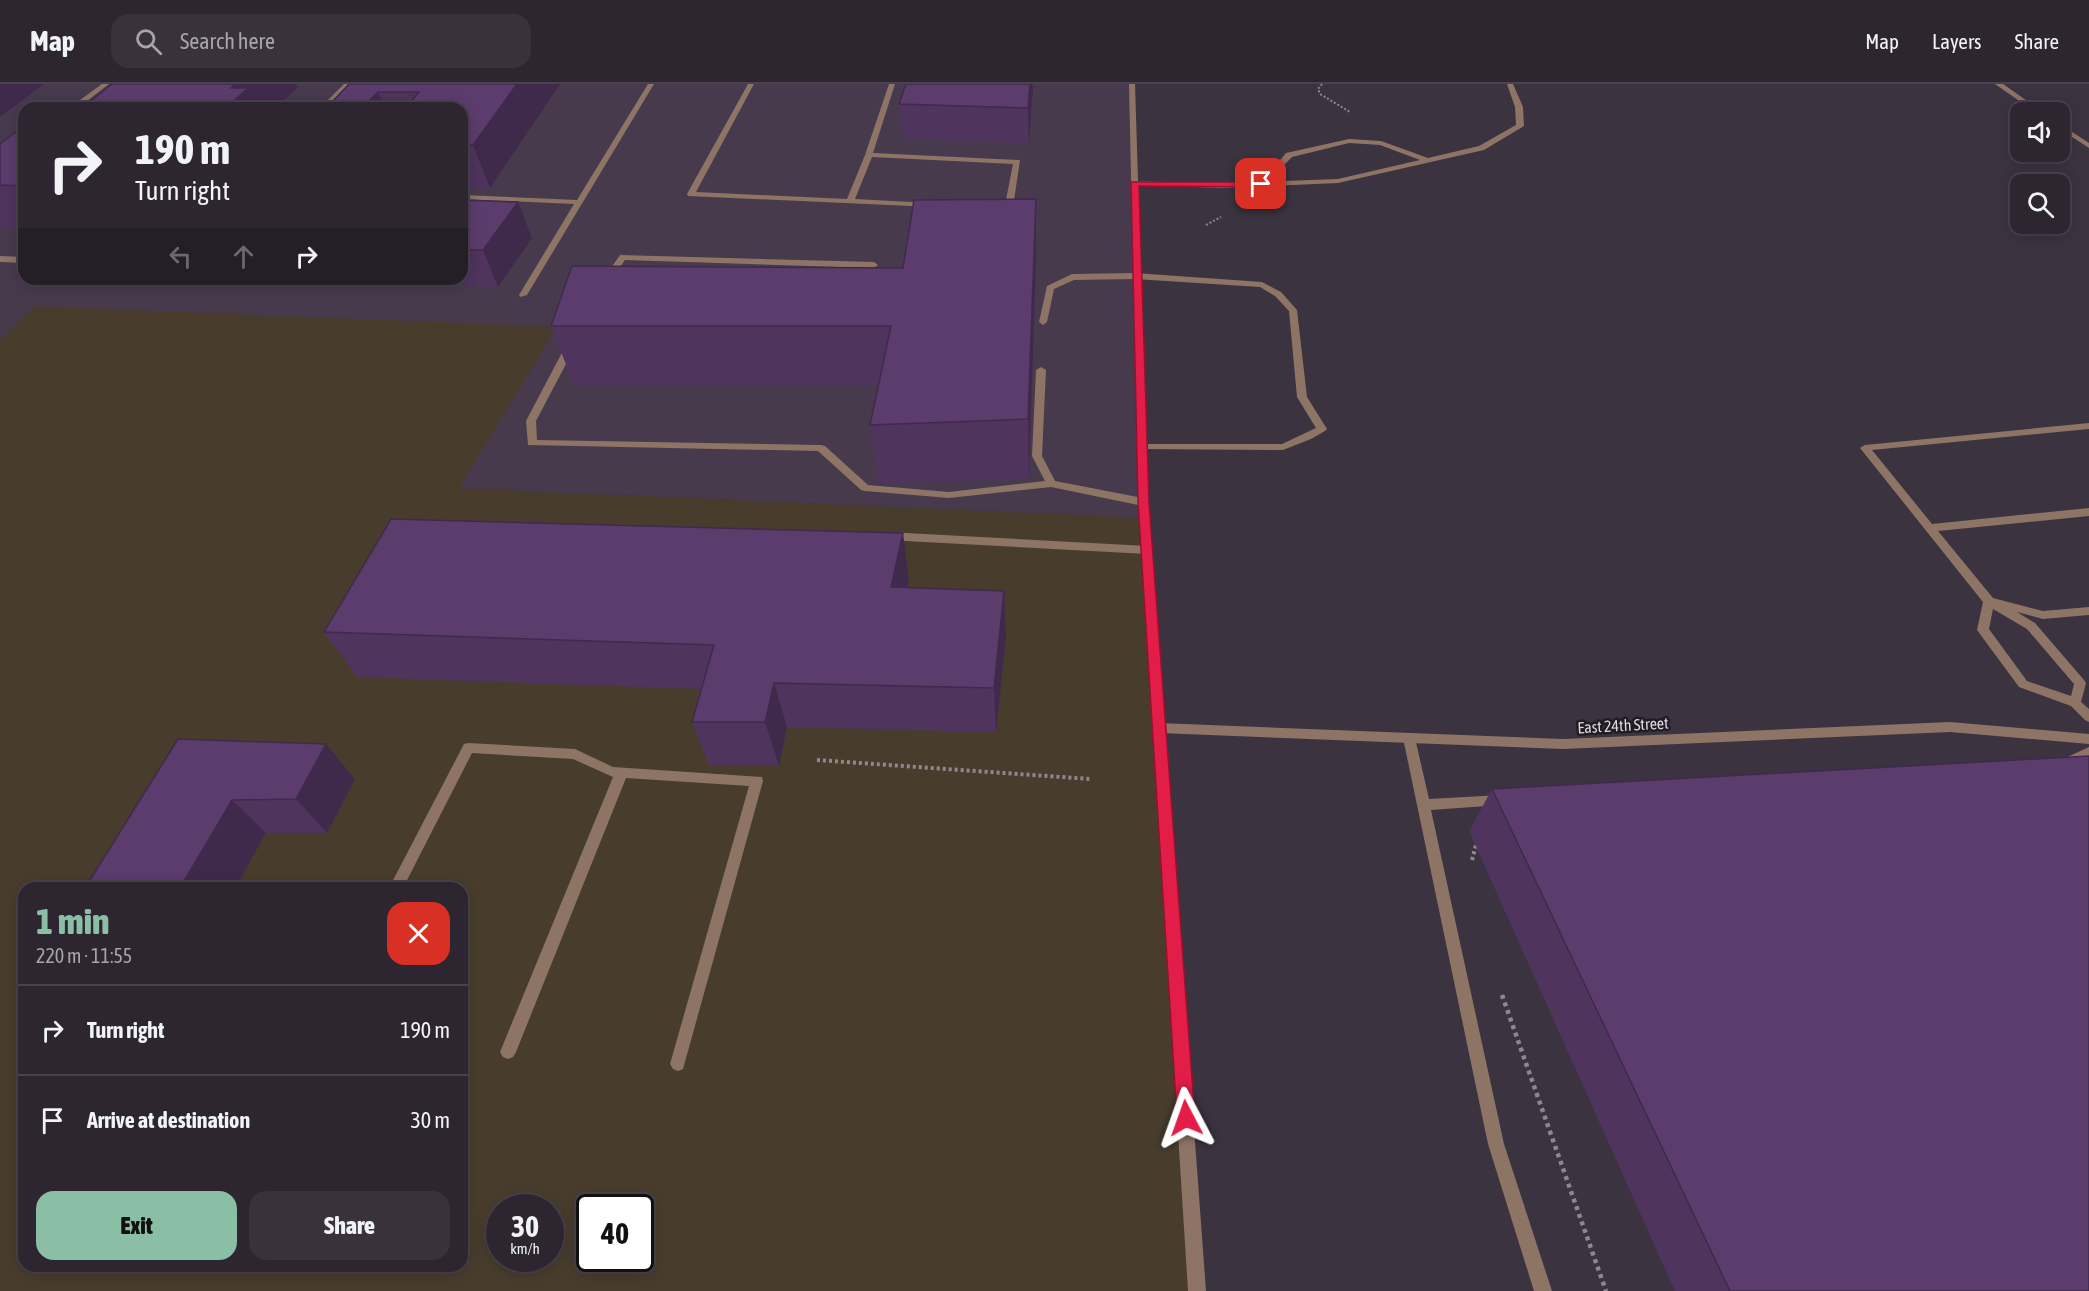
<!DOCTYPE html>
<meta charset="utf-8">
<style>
body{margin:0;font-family:"Asap Condensed",sans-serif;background:#39323d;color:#f1f3f6;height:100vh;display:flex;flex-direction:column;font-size:22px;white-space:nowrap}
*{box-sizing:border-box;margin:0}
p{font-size:20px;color:#a7a5ab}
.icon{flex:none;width:33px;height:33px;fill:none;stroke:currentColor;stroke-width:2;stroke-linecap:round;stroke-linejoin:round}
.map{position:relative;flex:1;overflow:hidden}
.panel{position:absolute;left:18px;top:798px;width:450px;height:390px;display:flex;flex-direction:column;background:#2d2631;border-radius:18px;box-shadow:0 3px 15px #0003,0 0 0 2px #48434d}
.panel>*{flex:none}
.hud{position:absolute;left:18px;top:18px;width:450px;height:183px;border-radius:18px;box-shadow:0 3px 15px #0003,0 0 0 2px #48434d;background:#2d2631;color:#f1f3f6;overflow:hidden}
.fabs{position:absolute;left:2010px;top:18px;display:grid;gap:12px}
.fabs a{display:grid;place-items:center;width:60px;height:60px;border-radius:12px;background:#2d2631;box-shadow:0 3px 15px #0003,0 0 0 2px #48434d;font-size:30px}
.speed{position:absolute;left:486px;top:1110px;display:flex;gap:12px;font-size:30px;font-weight:700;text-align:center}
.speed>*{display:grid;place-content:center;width:78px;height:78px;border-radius:50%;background:#2d2631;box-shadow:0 3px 15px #0003,0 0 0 2px #48434d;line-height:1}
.speed small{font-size:15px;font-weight:400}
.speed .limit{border:3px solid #111;border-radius:9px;background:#fff;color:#111}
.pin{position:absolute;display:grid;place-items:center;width:51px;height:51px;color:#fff;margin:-26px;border-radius:12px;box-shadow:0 3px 9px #0006}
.me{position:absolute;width:66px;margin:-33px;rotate:356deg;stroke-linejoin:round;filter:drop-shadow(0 0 4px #0008)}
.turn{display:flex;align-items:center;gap:21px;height:126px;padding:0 18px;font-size:27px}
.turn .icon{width:78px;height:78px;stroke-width:2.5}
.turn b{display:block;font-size:42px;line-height:51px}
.lanes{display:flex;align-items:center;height:57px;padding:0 18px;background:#0003;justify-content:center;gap:30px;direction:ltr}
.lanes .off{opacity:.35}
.round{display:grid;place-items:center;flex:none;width:63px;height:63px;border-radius:18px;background:#39323d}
.overview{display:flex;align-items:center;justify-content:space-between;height:102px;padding:0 18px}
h1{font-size:36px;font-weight:800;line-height:45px;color:#8abfa5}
.action{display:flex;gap:12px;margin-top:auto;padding:12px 18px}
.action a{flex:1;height:69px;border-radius:18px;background:#8abfa5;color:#111;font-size:24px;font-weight:800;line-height:69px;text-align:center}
.action a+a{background:#39323d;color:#f1f3f6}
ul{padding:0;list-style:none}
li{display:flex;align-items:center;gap:18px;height:90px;padding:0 18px;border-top:2px solid #48434d}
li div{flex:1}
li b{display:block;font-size:22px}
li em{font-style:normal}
header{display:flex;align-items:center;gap:36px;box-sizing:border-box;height:84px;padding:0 30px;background:#2d2631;border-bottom:2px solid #48434d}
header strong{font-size:28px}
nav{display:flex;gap:33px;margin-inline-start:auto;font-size:21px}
.search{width:420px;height:54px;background:#39323d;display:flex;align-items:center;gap:15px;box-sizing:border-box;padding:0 21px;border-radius:18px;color:#a7a5ab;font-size:22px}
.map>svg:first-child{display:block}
</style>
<header>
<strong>Map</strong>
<div class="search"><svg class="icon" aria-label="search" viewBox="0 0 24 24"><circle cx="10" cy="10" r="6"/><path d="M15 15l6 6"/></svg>Search here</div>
<nav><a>Map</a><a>Layers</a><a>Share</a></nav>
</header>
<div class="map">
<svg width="2089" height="1207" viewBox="0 0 2089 1207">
<rect width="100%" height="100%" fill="#3c3341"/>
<path fill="#473a4d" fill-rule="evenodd" d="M 0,0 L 1132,0 L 1145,434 L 458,404 L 0,255 ZM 24,24 L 462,24 L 462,195 L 24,195 Z"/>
<path fill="#483d2d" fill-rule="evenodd" d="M 36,222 L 557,243 L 459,404 L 1145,434 L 1197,1207 L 0,1207 L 0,255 ZM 24,804 L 462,804 L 462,1182 L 24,1182 ZM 500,1124 L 550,1124 L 550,1174 L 500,1174 ZM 590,1124 L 640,1124 L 640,1174 L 590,1174 Z"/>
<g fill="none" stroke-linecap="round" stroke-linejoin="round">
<g stroke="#8e8792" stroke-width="2" stroke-dasharray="2 2" stroke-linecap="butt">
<path d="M 1322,0 L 1318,5 L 1320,10 L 1350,28"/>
<path d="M 1206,141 L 1221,133"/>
</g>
<g stroke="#8e8792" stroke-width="4" stroke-dasharray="3 3" stroke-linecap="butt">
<path d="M 817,676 L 1090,695"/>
<path d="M 1472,776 L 1477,757"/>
</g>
<path stroke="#8e8792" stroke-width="4.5" stroke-dasharray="4 4" stroke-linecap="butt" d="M 1502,911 L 1606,1207"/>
<g fill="#8e7465" fill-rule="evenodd">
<path d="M 102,0 L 109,0 L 78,24 L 69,24 Z"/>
<path d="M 344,0 L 351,0 L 328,24 L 320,24 Z"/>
<path d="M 648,0 L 654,0 L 527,211 L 520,213 L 519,211 L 574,120 L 462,115 L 462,111 L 577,116 Z"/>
<path d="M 748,0 L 754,0 L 696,108 L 847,115 L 865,71 L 889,0 L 895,0 L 873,69 L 1020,76 L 1013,123 C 1010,127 1000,127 997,123 L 1005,121 L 1013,80 L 872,73 L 855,115 L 930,119 L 933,119 L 933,123 L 688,112 L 687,110 Z"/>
<path d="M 1507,0 L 1513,0 L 1523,23 L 1524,42 L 1484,66 L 1338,99 L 1224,104 L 1134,101 L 1130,99 L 1134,97 L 1224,100 L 1276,97 L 1276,81 L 1286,69 L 1349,55 L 1381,57 L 1428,74 L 1479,62 L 1516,41 L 1515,23 ZM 1349,59 L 1380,61 L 1420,76 L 1338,95 L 1284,97 L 1284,81 L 1292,73 Z"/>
<path d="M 620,171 L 874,178 L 878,181 L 874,184 L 625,176 L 611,196 L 605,196 L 604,194 Z"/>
<path d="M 0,172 L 24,173 L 24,179 L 0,178 Z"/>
<path d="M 1135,189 L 1262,198 L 1281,208 L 1297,226 L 1307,313 L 1327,345 L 1325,347 L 1311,355 L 1283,366 L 1138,365 L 1138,361 L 1142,360 L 1282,360 L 1316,344 L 1297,313 L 1289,227 L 1275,212 L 1260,203 L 1135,195 L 1074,196 L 1054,205 L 1047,238 L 1043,241 L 1039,238 L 1047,202 L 1072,190 Z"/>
<path d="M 571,258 L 576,261 L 536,337 L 537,356 L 821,361 L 825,362 L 868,401 L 949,408 L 1045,397 L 1032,372 L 1036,286 L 1041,283 L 1046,286 L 1042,372 L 1055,397 L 1143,414 L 1148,418 L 1143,422 L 1051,403 L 949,414 L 865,407 L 861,406 L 818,367 L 528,361 L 526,337 L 566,261 Z"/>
<path d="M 2089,339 L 2089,345 L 1872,366 L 1932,440 L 2089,424 L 2089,432 L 1938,447 L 1993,514 L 2043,527 L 2089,523 L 2089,531 L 2043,535 L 2017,528 L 2035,539 L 2084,596 L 2086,599 L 2081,618 L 2089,625 L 2089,638 L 2085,636 L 2071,622 L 2019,603 L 1977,546 L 1983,518 L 1860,364 L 1865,361 ZM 1993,525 L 2027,545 L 2074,600 L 2071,612 L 2027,597 L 1989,545 Z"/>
<path d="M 887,448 L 1147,462 L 1152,466 L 1147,470 L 887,456 L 882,452 Z"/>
<path d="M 1409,649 L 1413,650 L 1415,654 L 1429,715 L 1501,711 L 1506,712 L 1507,716 L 1506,720 L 1501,721 L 1431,726 L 1504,1060 L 1552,1207 L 1534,1207 L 1488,1060 L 1403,654 L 1405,650 Z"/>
<path d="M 468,659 L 575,665 L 613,683 L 762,693 L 763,697 L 683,985 L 678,987 L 673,985 L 670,980 L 749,702 L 626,694 L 516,968 L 513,973 L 508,975 L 503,973 L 500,968 L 613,693 L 573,675 L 472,669 L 403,804 L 389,804 L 464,660 Z"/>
<path d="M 2089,663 L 2089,674 L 2069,683 L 2065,682 L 2063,678 L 2065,674 Z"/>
</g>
<path fill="#8e7465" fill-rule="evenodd" d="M 1950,638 L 2089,650 L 2089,660 L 1950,648 L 1563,665 L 1159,649 L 1155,647 L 1153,644 L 1155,641 L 1159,639 L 1563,655 Z"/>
<g fill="#8e7465" fill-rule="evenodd">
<path d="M 1129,0 L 1135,0 L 1148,418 L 1206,1207 L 1188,1207 L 1138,418 Z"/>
<path d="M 1995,0 L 2003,0 L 2043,28 L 2035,28 Z"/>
<path d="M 2060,40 L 2089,59 L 2089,64 L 2060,45 Z"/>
</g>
</g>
<g fill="#4f345e">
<path d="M 349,0 L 560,0 L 490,104 L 462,104 L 462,24 L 335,24 L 332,18 Z"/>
<path d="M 906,0 L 1032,0 L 1029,59 L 903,55 L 899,20 Z"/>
<path d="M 24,42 L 24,146 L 0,146 L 0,60 Z"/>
<path d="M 1036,115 L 1036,172 L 1029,394 L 878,400 L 870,341 L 879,301 L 574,301 L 551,242 L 903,184 Z"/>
<path d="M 462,116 L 532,154 L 498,203 L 331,195 L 462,195 Z"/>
<path d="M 909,495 L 907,503 L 1004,507 L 1006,553 L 996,648 L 787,643 L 779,682 L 709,681 L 692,638 L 702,605 L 357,593 L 324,548 Z"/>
<path d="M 178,655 L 355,695 L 327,749 L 266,749 L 235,804 L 85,804 Z"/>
<path d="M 1492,705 L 2089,1207 L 1675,1207 L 1469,747 Z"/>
</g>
<g fill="#402a4c">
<path d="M 0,0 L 44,0 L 0,33 Z"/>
<path d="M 235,0 L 296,0 L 298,3 L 276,24 L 226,24 L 231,4 Z"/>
<path d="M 517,0 L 560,0 L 490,104 L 473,61 Z"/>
<path d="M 1030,0 L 1032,0 L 1033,4 L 1029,59 L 1028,24 Z"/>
<path d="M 378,8 L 385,24 L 369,24 L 367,19 Z"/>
<path d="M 1036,115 L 1036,172 L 1029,394 L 1028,335 Z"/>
<path d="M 518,118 L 532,154 L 498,203 L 483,166 Z"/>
<path d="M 903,449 L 909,495 L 898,548 L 891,503 Z"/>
<path d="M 1004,507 L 1006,553 L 996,648 L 994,604 Z"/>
<path d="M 774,599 L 787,643 L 779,682 L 765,638 Z"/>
<path d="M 326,660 L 355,695 L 327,749 L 296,715 Z"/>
<path d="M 232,716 L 266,749 L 235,804 L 180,804 Z"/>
</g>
<g fill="#5c3c6d" stroke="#402a4c" stroke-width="1.5">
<path d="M 112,0 L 235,0 L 231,4 L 248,4 L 226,24 L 82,24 Z"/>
<path d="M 349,0 L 517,0 L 473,61 L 462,60 L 462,24 L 406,24 L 419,8 L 378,8 L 367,19 L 332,18 Z"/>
<path d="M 906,0 L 1030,0 L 1028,24 L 899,20 Z"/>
<path d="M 24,42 L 24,102 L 0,101 L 0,60 Z"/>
<path d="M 1036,115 L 1028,335 L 870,341 L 891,242 L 551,242 L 572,182 L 903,184 L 914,116 Z"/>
<path d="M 462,116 L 518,118 L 483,166 L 462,166 Z"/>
<path d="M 391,435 L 903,449 L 891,503 L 1004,507 L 994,604 L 774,599 L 765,638 L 692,638 L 714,561 L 324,548 Z"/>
<path d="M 178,655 L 326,660 L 296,715 L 232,716 L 180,804 L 85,804 Z"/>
<path d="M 2089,672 L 2089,1207 L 1730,1207 L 1492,705 Z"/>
</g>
<path fill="#e11d48" stroke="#92132f" stroke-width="1.5" d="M 1131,98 L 1261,98 L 1265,100 L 1261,103 L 1139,102 L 1149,418 L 1195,1034 L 1192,1040 L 1186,1042 L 1180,1040 L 1177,1034 L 1138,418 Z"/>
<g text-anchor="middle" stroke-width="5" stroke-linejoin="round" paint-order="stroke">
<g font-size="16" fill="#dfdae2" stroke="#211d23">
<text transform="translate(1623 641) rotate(-3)" y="6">East 24th Street</text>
</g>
</g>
</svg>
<div class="fabs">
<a><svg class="icon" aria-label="sound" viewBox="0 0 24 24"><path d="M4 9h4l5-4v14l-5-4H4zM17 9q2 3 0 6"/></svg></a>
<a><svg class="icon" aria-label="search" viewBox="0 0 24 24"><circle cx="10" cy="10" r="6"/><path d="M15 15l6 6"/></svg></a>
</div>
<div class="speed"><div>30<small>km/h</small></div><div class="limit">40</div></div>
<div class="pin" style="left:1261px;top:100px;background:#d93025"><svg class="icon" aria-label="arrive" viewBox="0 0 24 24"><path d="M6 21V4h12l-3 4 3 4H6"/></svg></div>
<svg class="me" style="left:1186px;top:1034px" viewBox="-20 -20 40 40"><path d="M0-17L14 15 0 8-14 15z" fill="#e11d48" stroke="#fff" stroke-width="4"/></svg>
<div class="hud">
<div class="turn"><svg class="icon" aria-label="right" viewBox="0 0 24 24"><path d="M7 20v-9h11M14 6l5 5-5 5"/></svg><div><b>190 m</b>Turn right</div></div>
<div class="lanes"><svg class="icon off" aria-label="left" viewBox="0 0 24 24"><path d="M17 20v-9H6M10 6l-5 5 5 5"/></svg><svg class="icon off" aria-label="ahead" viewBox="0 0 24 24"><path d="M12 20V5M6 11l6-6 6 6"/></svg><svg class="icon" aria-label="right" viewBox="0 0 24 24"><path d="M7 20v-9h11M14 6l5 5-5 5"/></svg></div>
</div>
<section class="panel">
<div class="overview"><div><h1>1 min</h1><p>220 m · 11:55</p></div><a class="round" style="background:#d93025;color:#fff"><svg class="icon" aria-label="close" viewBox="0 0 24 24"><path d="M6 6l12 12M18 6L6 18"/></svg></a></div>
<ul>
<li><svg class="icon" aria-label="right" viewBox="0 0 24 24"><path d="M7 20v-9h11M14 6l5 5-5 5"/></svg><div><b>Turn right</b></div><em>190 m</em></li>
<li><svg class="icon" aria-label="arrive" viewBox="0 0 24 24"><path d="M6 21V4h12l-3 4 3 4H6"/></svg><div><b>Arrive at destination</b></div><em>30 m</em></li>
</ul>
<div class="action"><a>Exit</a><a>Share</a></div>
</section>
</div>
